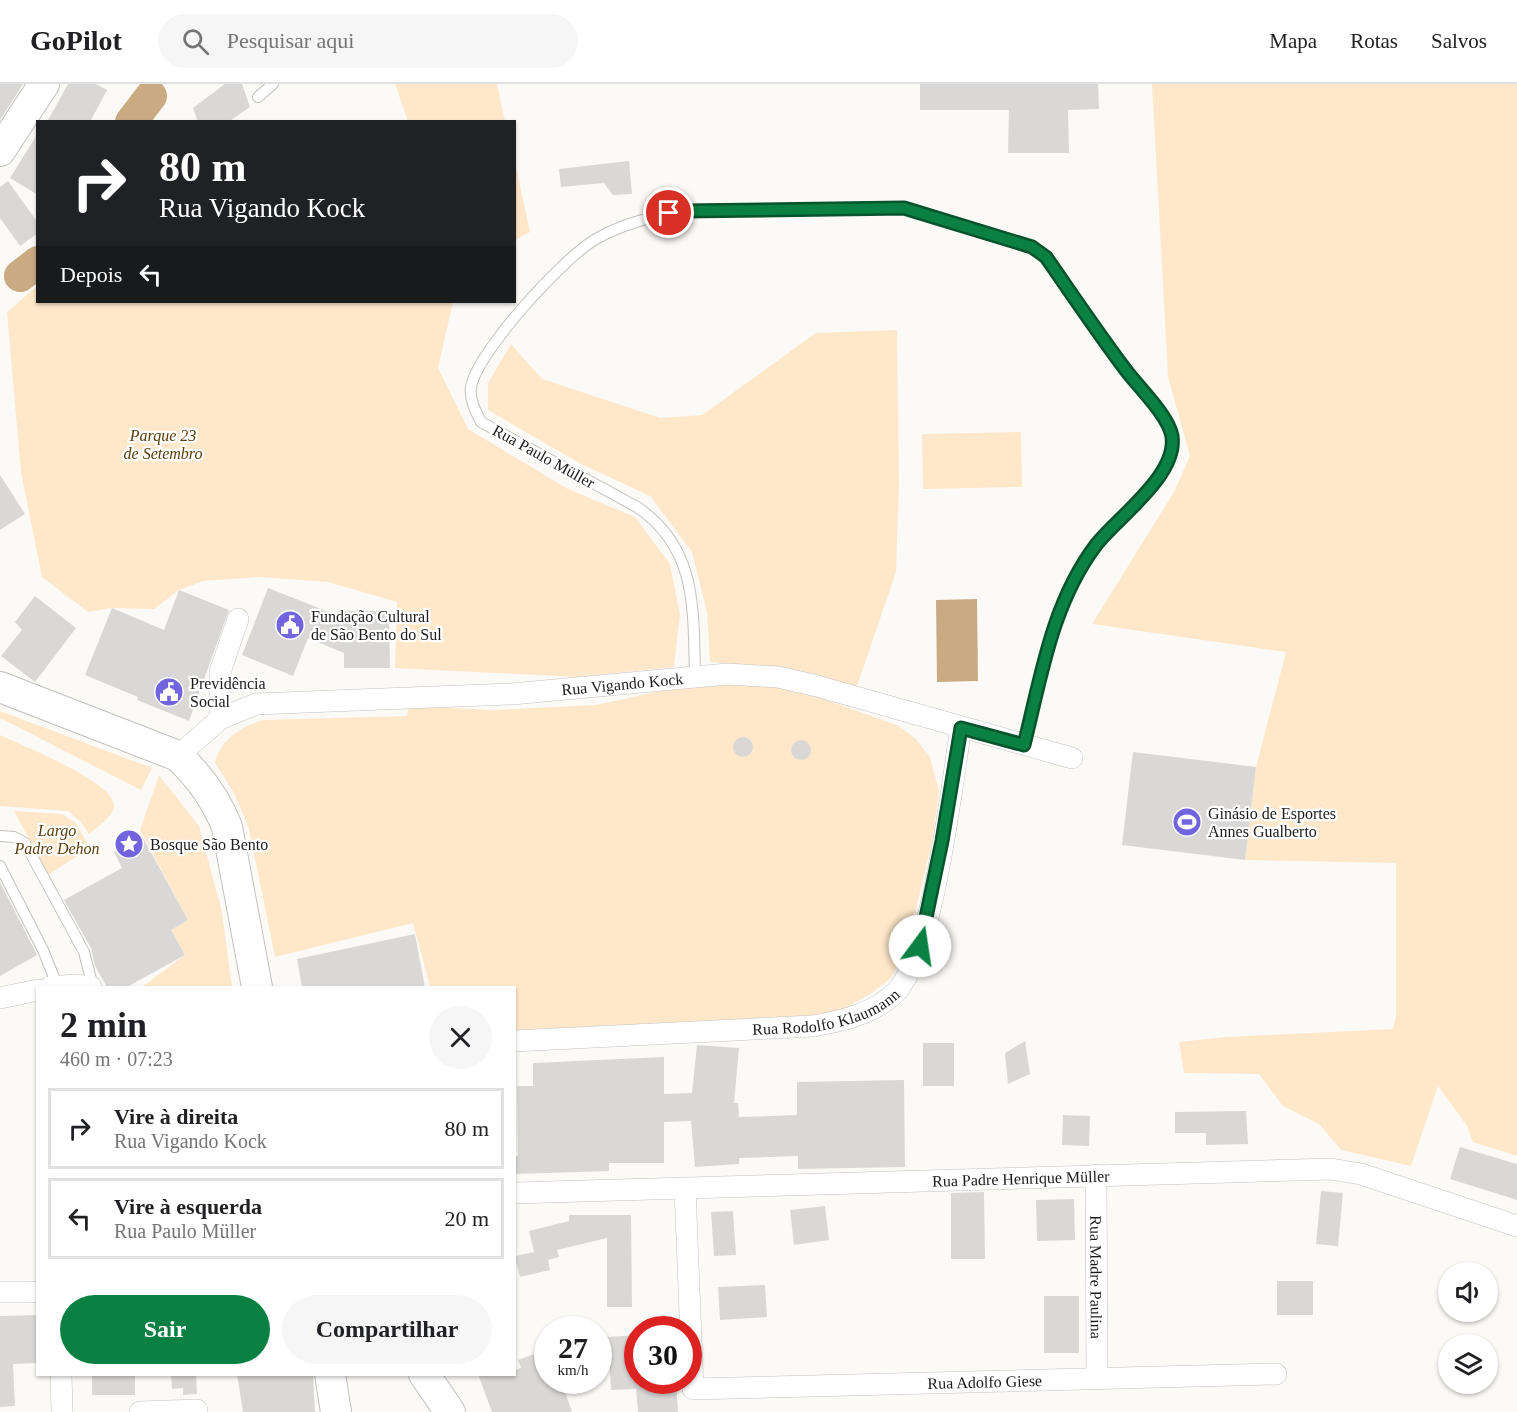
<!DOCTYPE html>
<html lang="pt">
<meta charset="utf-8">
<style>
body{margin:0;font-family:Georgia,serif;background:#f6f6f6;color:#202124;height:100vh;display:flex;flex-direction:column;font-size:22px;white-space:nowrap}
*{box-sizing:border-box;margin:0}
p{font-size:20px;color:#757577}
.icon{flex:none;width:33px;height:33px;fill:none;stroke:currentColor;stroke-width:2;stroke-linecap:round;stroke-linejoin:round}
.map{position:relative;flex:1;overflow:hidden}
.sheet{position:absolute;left:36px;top:902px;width:480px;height:390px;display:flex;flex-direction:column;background:#fff;border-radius:0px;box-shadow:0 2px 4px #0004}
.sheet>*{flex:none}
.banner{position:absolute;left:36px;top:36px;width:480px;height:183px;border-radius:0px;box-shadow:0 2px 4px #0004;background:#202124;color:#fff;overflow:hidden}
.controls{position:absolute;left:1438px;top:1178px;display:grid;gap:12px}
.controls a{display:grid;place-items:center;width:60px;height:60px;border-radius:50%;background:#fff;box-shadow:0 2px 4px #0004;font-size:30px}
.speed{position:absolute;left:534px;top:1232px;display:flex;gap:12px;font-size:30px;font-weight:700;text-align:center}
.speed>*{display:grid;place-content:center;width:78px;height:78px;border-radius:50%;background:#fff;box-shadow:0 2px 4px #0004;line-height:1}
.speed small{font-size:15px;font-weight:400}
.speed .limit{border:9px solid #d22;background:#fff;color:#111}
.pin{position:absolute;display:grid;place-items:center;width:51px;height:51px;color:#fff;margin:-26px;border:3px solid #fff;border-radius:50%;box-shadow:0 2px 6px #0007}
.me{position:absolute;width:66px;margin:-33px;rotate:14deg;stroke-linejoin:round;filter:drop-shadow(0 0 4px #0008)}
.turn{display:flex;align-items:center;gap:21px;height:126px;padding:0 24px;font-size:27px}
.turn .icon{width:78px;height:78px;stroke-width:2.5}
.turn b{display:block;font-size:42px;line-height:51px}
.then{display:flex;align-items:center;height:57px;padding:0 24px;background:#0003;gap:12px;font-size:22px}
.round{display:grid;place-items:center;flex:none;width:63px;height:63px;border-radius:32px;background:#f6f6f6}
.summary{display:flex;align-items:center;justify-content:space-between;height:102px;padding:0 24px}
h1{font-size:36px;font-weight:800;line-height:45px}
.cta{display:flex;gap:12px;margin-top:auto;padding:12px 24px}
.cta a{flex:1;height:69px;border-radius:36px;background:#0b8043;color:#fff;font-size:24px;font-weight:800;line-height:69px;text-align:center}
.cta a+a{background:#f6f6f6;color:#202124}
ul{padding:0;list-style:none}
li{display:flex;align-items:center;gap:18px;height:81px;margin:0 12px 9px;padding:0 12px;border:3px solid #e0e0e0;border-radius:0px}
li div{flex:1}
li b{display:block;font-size:22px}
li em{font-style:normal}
header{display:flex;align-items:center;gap:36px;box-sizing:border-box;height:84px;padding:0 30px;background:#fff;border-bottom:2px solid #e0e0e0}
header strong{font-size:28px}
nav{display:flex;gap:33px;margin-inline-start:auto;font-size:21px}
.search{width:420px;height:54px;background:#f6f6f6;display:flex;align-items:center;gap:15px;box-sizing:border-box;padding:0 21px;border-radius:33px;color:#757577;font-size:22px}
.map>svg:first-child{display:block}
</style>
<header>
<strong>GoPilot</strong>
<div class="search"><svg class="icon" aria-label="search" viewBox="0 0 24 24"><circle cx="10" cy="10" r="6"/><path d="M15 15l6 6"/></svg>Pesquisar aqui</div>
<nav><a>Mapa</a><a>Rotas</a><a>Salvos</a></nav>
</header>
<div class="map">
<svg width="1517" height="1328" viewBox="0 0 1517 1328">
<rect width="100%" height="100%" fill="#fcfaf7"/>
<g fill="#ffe8ca">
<path d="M 395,0 L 497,0 L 505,37 L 408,37 Z"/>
<path d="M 1152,0 L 1517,0 L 1517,1072 L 1473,1058 L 1467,1042 L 1438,1002 L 1411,1082 L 1341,1066 L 1319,1040 L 1283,1022 L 1259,990 L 1184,989 L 1179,958 L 1226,953 L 1393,945 L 1396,932 L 1396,779 L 1245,776 L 1256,683 L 1286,568 L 1092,540 L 1174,408 L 1190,372 L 1168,293 Z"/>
<path d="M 515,78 L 530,148 L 515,156 L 514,156 Z"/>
<path d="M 37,202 L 38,218 L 453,218 L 438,284 L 468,345 L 568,405 L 635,433 L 670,480 L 680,530 L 674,583 L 576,593 L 395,584 L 397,518 L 328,498 L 258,493 L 203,497 L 179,506 L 154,525 L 112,524 L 88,528 L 42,493 L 21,389 L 7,228 Z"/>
<path d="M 897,246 L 899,400 L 896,488 L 857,602 L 788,584 L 710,578 L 707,528 L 692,468 L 650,412 L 579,379 L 488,326 L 488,299 L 511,260 L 542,295 L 661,334 L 702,331 L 816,249 Z"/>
<path d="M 1021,348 L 1022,403 L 923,405 L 922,350 Z"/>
<path d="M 755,596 L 793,604 L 899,642 L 916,655 L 930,673 L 939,707 L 932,758 L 905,871 L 891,894 L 870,910 L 839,928 L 812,934 L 515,946 L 514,903 L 430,903 L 413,839 L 275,873 L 249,745 L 234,709 L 215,679 C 220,655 241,643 263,636 L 407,632 L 409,622 L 494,626 L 596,621 L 656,608 Z"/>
<path d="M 0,627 L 152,684 L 141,706 L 0,634 Z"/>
<path d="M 0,651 C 21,661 118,699 114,723 C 111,735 97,743 89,750 L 80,737 L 68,727 L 0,722 Z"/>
<path d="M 159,691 L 199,742 L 222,828 L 232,903 L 142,903 L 185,871 L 171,846 L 188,836 L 140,746 Z"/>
<path d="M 14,727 L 62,730 L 76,739 L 90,764 L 48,791 Z"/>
</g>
<path fill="#c9aa82" d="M 977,515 L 978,597 L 937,598 L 936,516 Z"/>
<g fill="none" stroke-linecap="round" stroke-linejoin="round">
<g stroke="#c9aa82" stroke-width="32">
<path d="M 131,38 L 151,12"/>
<path d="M 20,192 L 38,178"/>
</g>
</g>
<g fill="#dad8d6">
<path d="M 0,0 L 23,0 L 0,36 Z"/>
<path d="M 68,0 L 96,0 L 107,6 L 90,38 L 47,38 Z"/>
<path d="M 225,0 L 242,0 L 250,23 L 228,38 L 198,38 L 193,24 Z"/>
<path d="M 920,0 L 1098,0 L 1099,25 L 1068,26 L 1069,69 L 1008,69 L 1009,26 L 920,26 Z"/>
<path d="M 38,49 L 38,111 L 10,94 Z"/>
<path d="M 629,77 L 632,110 L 613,111 L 604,99 L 561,103 L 559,85 Z"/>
<path d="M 8,97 L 38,139 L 38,149 L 20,162 L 0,134 L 0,103 Z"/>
<path d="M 0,391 L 25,430 L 0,446 Z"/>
<path d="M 268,504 L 344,534 L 344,527 L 389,527 L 390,584 L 344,584 L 344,569 L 308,554 L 293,592 L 242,571 Z"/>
<path d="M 179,506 L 229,526 L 189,637 L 137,616 L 138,613 L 85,591 L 112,524 L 164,546 Z"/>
<path d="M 35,512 L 76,544 L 35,598 L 1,572 L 22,546 L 15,538 Z"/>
<circle cx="743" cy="663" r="10"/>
<circle cx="801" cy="666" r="10"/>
<path d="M 1133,668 L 1256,683 L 1245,776 L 1122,761 Z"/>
<path d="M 142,752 L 188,836 L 171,846 L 185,871 L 127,903 L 107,903 L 95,882 L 91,864 L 64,816 L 122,784 L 114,768 Z"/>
<path d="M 0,798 L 37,871 L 0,892 Z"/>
<path d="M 415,850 L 425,903 L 302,903 L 297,875 Z"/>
<path d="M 1025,957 L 1030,990 L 1008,1000 L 1005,969 Z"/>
<rect x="923" y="959" width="31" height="43"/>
<path d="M 697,961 L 739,964 L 734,1019 L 738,1019 L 739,1033 L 797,1031 L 797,998 L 904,996 L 905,1083 L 798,1085 L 798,1072 L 739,1074 L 739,1080 L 695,1083 L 691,1037 L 664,1038 L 664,1079 L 609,1079 L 609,1087 L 514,1090 L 514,1072 L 518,1072 L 517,1002 L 533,1002 L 533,979 L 664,973 L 664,1010 L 692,1009 Z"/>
<path d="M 1246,1027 L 1248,1060 L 1206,1061 L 1206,1049 L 1175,1049 L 1175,1028 Z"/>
<path d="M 1063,1031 L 1090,1032 L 1089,1062 L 1062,1061 Z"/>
<path d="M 1460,1063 L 1517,1080 L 1517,1116 L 1450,1095 Z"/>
<path d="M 1321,1107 L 1343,1109 L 1338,1162 L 1316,1160 Z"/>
<path d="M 984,1108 L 985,1175 L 951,1175 L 951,1109 Z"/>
<path d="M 1074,1115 L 1075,1156 L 1037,1157 L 1036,1116 Z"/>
<path d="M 825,1122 L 829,1156 L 794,1161 L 790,1126 Z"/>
<path d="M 733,1127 L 736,1171 L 714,1172 L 711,1128 Z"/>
<path d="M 569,1131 L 631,1131 L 632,1223 L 607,1223 L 607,1154 L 557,1166 L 559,1173 L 548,1176 L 550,1186 L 520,1193 L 515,1172 L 534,1168 L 529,1147 L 569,1137 Z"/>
<rect x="1277" y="1197" width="36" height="34"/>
<path d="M 765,1201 L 767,1233 L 720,1236 L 718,1203 Z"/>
<rect x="1044" y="1212" width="35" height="57"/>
<path d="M 38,1231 L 38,1279 L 13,1280 L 15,1322 L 0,1323 L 0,1232 Z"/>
<path d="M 638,1251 L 638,1296 L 676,1296 L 678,1328 L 638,1328 L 636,1305 L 611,1306 L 608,1253 Z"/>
<path d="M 548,1265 L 548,1296 L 561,1296 L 572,1328 L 492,1328 L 478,1290 L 514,1290 L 514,1286 L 521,1284 L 518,1276 Z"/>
<rect x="92" y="1290" width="43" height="21"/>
<path d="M 171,1290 L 196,1290 L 197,1310 L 183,1311 L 183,1304 L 172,1305 Z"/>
<path d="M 237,1290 L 313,1290 L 315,1328 L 243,1328 Z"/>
</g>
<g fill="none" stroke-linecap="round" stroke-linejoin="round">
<g stroke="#c3c1bf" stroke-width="12">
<g id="lane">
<path d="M 258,13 L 273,0"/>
<path d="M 695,592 C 693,526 698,464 637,423 L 481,338 C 476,328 469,315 471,303 C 477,268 564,173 596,155 C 622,140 653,132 682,127 L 904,124 L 1020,158 L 1039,167 L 1161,331 C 1174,350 1174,366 1162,386 C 1143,414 1116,435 1095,463 C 1052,520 1041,593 1024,661"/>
<path d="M 0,752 L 14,753 L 25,759 L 84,868 L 93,903"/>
<path d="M 0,782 L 43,866 L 57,901"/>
</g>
</g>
<g stroke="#c3c1bf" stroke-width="22">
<g id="street">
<path d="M 220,635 L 220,588 L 238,535"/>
<path id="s1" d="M 178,672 L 220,635 L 256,620 L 512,610 L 727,590 L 778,593 L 817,602 L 1072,674"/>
<path d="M 50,903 L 75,901 L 91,903"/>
<path d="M 0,914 L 38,906"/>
<path id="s2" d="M 514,957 L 813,942 C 842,937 874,930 896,908 C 934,867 951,704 961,644"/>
<path id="s3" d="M 1096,1091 L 1097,1294"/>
<path id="s4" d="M 685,1105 L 693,1305 L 1276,1290"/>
<path id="s5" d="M 514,1109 L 1331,1085 L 1361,1090 L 1517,1142"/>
<path d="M 0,1208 L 38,1208"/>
<path d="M 61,1290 L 62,1328"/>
<path d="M 140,1328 L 197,1326"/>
</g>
</g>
<g stroke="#c3c1bf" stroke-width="32">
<g id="secondary">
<path d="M 0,67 L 44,0"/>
<path d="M 0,603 L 178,672 C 200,693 216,715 227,743 L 257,903"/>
<path d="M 330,1290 L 336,1328"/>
<path d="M 424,1290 L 450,1328"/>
</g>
</g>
<use href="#lane" stroke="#fff" stroke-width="10"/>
<use href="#street" stroke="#fff" stroke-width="21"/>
<use href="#secondary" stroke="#fff" stroke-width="30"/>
</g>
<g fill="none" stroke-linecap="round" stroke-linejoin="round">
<g stroke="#07532c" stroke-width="15">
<path id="route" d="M 669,129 L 682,127 L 904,124 L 1032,163 L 1046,173 C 1071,209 1096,246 1122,281 C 1135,300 1168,330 1172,352 C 1178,391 1118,433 1096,461 C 1052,519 1041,593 1024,661 L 961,644 L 942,757 L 920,862"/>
</g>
<use href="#route" stroke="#0b8043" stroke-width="10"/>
</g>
<defs>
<g id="civic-disc" transform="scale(1.5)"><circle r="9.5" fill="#7164de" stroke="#fff"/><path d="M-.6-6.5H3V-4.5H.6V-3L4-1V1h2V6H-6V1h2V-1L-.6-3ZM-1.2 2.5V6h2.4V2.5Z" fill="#fff"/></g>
<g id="stadium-disc" transform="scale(1.5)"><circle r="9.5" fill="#7164de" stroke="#fff"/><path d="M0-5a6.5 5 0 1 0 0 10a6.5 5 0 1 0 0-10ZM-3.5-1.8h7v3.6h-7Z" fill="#fff"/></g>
<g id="sight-disc" transform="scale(1.5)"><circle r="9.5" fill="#7164de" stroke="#fff"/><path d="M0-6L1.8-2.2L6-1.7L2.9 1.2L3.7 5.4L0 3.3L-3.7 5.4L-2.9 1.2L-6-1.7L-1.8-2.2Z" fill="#fff"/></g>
</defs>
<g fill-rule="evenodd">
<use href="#civic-disc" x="290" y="541"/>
<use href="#civic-disc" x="169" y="608"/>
<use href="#stadium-disc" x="1187" y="738"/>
<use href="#sight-disc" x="129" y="760"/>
</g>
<g text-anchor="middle" stroke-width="4.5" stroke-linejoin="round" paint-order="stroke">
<g font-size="16" font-style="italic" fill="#5b3c08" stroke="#fff">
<text x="163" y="357">Parque 23<tspan x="163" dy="18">de Setembro</tspan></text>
<text x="57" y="752">Largo<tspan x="57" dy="18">Padre Dehon</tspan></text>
</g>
<g font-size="16" fill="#1b1a19" stroke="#fff">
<text transform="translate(544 372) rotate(29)" y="6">Rua Paulo Müller</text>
<text dy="6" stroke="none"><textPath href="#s1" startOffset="462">Rua Vigando Kock</textPath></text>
<text dy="6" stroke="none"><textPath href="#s2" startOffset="315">Rua Rodolfo Klaumann</textPath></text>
<text dy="6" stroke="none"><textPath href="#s5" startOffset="507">Rua Padre Henrique Müller</textPath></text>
<text dy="6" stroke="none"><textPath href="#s3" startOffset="102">Rua Madre Paulina</textPath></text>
<text dy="6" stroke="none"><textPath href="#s4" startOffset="492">Rua Adolfo Giese</textPath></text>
</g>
<g font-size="16" fill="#1b1a19" stroke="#fff" text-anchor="start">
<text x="311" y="538">Fundação Cultural<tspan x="311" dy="18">de São Bento do Sul</tspan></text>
<text x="190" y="605">Previdência<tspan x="190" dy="18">Social</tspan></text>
<text x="1208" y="735">Ginásio de Esportes<tspan x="1208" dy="18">Annes Gualberto</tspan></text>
<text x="150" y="766">Bosque São Bento</text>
</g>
</g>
</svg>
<div class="controls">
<a><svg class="icon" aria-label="sound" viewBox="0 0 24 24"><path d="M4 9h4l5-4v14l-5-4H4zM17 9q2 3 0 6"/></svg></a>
<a><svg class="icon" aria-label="layers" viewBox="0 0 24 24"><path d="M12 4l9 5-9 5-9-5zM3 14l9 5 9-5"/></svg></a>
</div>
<div class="speed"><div>27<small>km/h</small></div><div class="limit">30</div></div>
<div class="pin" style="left:669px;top:129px;background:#d93025"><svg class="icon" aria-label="arrive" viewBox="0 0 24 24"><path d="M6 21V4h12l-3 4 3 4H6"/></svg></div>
<svg class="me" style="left:920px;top:862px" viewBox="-20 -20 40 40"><circle r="19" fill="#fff"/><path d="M0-13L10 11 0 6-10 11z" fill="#0b8043"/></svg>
<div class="banner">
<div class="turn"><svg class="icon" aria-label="right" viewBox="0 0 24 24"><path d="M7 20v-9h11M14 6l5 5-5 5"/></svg><div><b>80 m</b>Rua Vigando Kock</div></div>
<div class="then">Depois<svg class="icon" aria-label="left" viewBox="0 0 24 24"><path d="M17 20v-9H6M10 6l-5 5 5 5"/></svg></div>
</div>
<section class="sheet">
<div class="summary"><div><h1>2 min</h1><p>460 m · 07:23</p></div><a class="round"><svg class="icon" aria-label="close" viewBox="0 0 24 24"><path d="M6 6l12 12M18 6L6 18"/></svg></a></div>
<ul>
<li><svg class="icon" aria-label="right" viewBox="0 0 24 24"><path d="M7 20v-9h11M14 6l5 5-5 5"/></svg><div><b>Vire à direita</b><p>Rua Vigando Kock</p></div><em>80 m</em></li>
<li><svg class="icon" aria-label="left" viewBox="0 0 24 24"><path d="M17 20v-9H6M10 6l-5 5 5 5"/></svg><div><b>Vire à esquerda</b><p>Rua Paulo Müller</p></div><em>20 m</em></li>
</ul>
<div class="cta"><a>Sair</a><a>Compartilhar</a></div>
</section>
</div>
